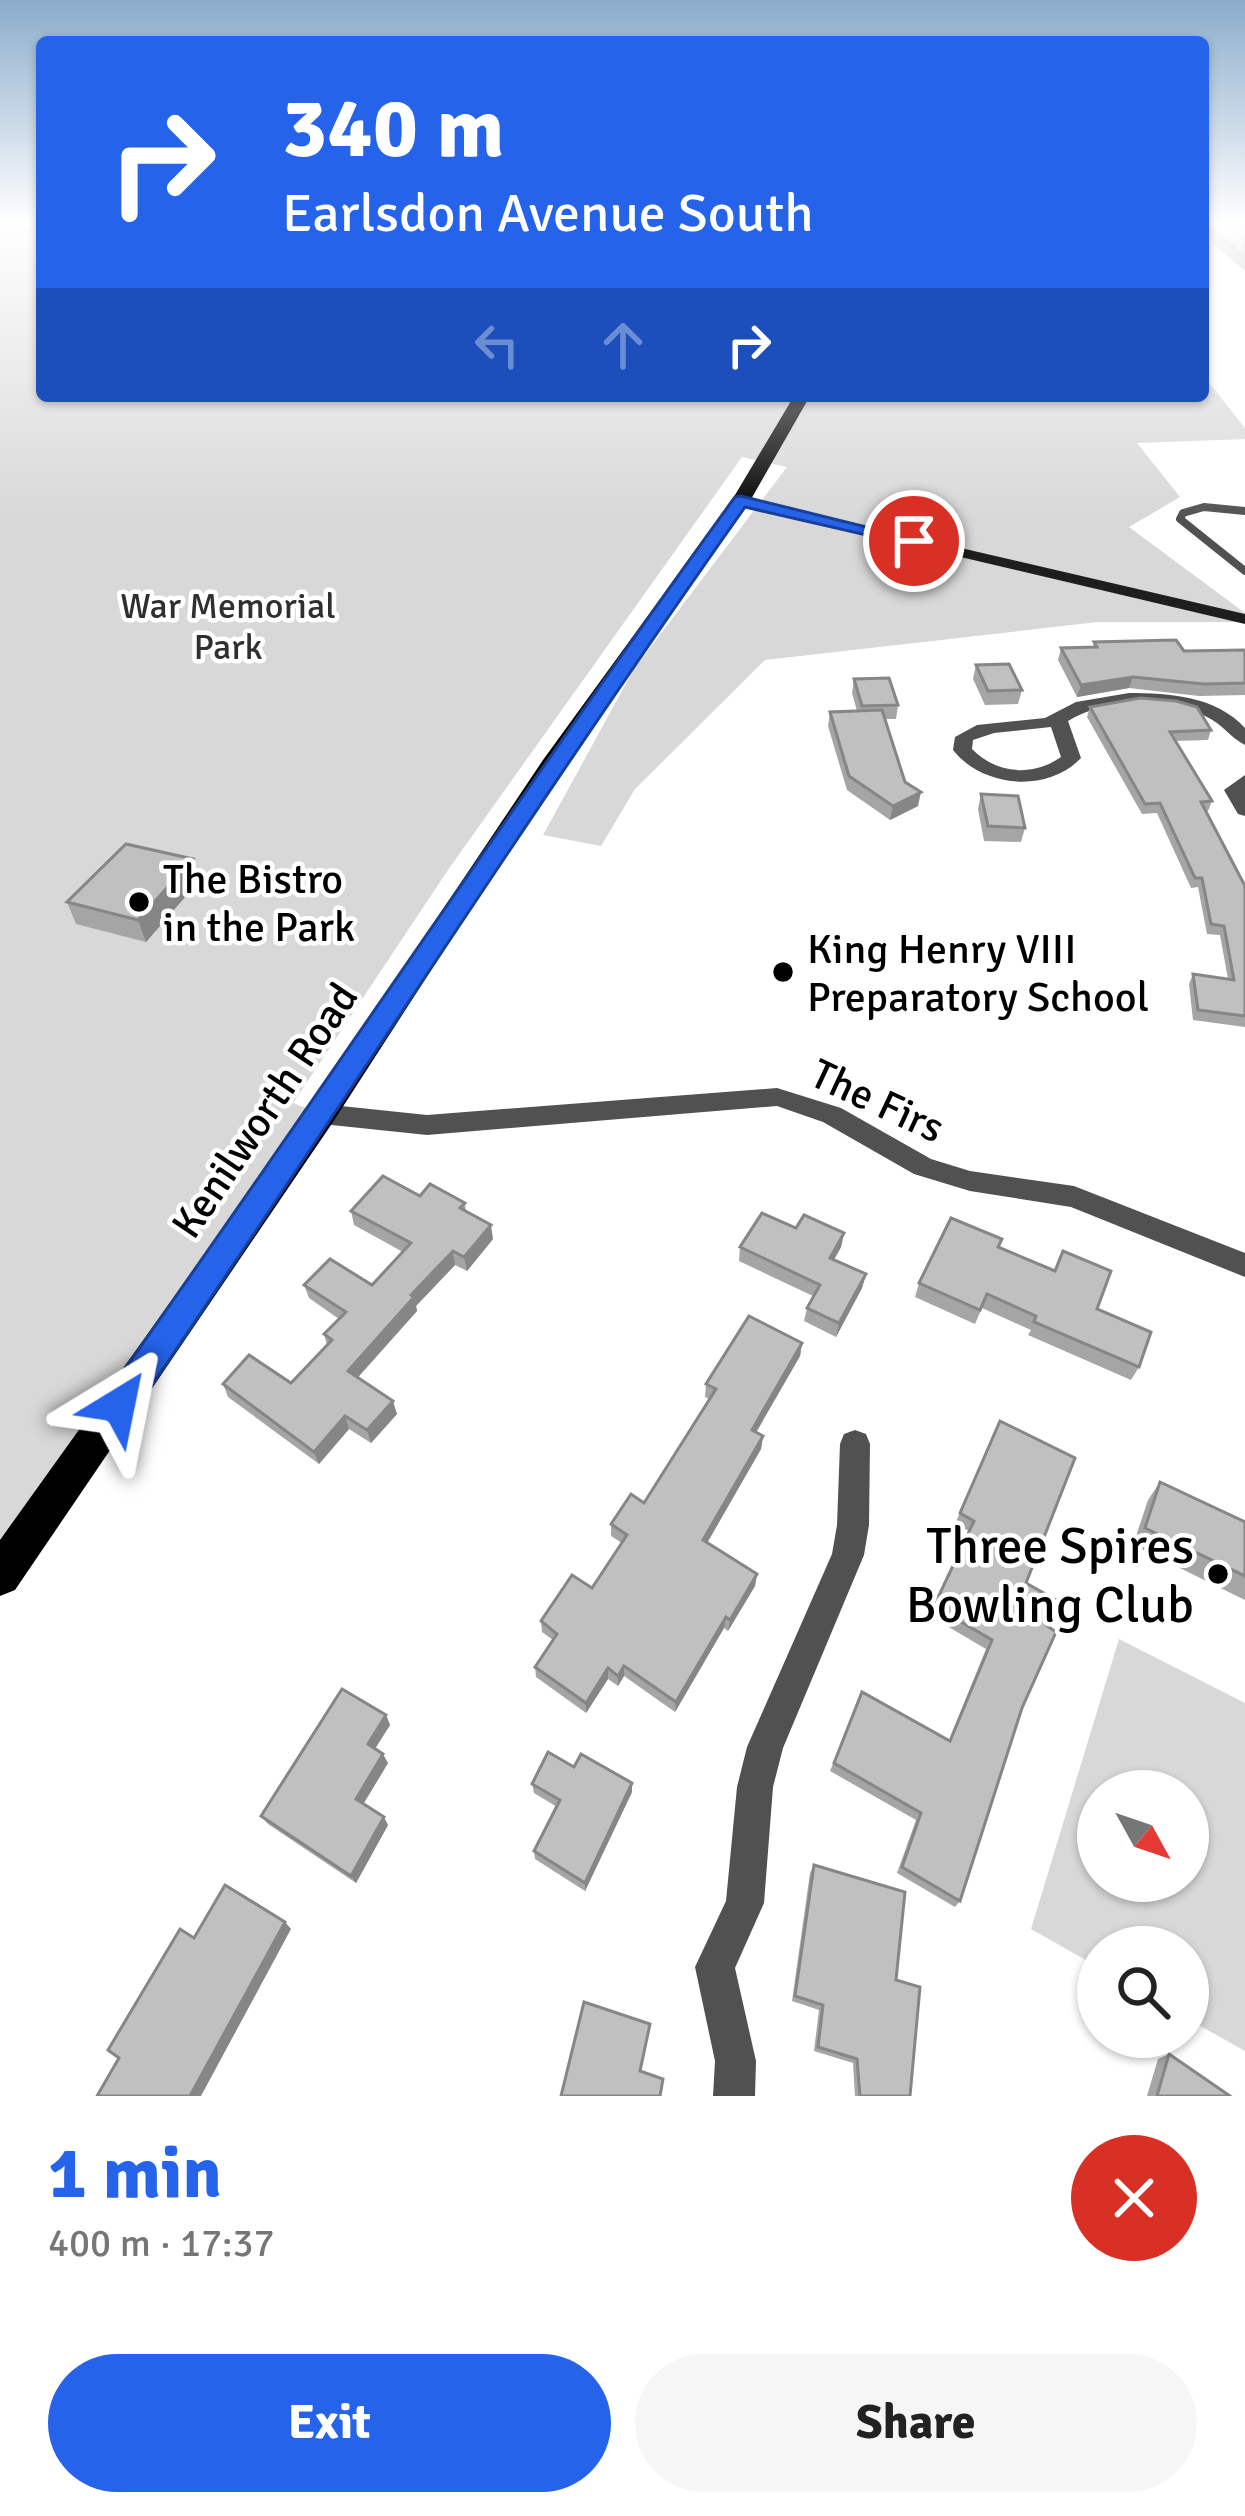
<!DOCTYPE html>
<meta charset="utf-8">
<style>
body{margin:0;font-family:Signika,sans-serif;background:#f6f6f6;color:#222;height:100vh;display:flex;flex-direction:column;font-size:45px;white-space:nowrap}
*{box-sizing:border-box;margin:0}
p{font-size:39px;color:#767676}
.icon{flex:none;width:66px;height:66px;fill:none;stroke:currentColor;stroke-width:2;stroke-linecap:round;stroke-linejoin:round}
.map{position:relative;height:2096px;overflow:hidden}
.sheet{display:flex;flex-direction:column;background:#fff;flex:1}
.sheet>*{flex:none}
.top-card{position:absolute;left:36px;top:36px;width:1173px;height:366px;border-radius:12px;box-shadow:0 3px 9px #0004;background:#2563eb;color:#fff;overflow:hidden}
.needle{width:78px;rotate:130deg}
.tools{position:absolute;left:1077px;top:1770px;display:grid;gap:24px}
.tools a{display:grid;place-items:center;width:132px;height:132px;border-radius:50%;background:#fff;box-shadow:0 3px 9px #0004;font-size:60px}
.pin{position:absolute;display:grid;place-items:center;width:102px;height:102px;color:#fff;margin:-51px;border:6px solid #fff;border-radius:50%;box-shadow:0 3px 12px #0007}
.me{position:absolute;width:132px;margin:-66px;rotate:35deg;stroke-linejoin:round;filter:drop-shadow(0 0 9px #0008)}
.turn{display:flex;align-items:center;gap:42px;height:252px;padding:0 48px;font-size:54px}
.turn .icon{width:156px;height:156px;stroke-width:2.5}
.turn b{display:block;font-size:84px;line-height:102px}
.lanes{display:flex;align-items:center;height:114px;padding:0 48px;background:#0003;justify-content:center;gap:60px;direction:ltr}
.lanes .off{opacity:.35}
.round{display:grid;place-items:center;flex:none;width:126px;height:126px;border-radius:63px;background:#f6f6f6}
.summary{display:flex;align-items:center;justify-content:space-between;height:204px;padding:0 48px}
h1{font-size:72px;font-weight:700;line-height:90px;color:#2563eb}
.button{display:flex;gap:24px;margin-top:auto;padding:24px 48px}
.button a{flex:1;height:138px;border-radius:72px;background:#2563eb;color:#fff;font-size:48px;font-weight:700;line-height:138px;text-align:center}
.button a+a{background:#f6f6f6;color:#222}
.map>svg:first-child{display:block}
</style>
<div class="map">
<svg width="1245" height="2096" viewBox="0 0 1245 2096">
<rect width="100%" height="100%" fill="#fff"/>
<g fill="#d8d8d8" fill-rule="evenodd">
<path d="M 0,226 L 42,226 L 42,396 L 1203,396 L 1203,375 L 1245,428 L 1245,439 L 1137,443 L 1180,497 L 1129,527 L 1245,613 L 1245,622 L 1098,622 L 765,660 L 635,789 L 601,846 L 543,835 L 634,669 L 787,467 L 742,457 L 450,867 L 293,1103 L 322,1114 L 0,1575 Z"/>
<path d="M 1119,1639 L 1245,1703 L 1245,2051 L 1188,2019 L 1188,1947 L 1098,1947 L 1098,1967 L 1031,1929 ZM 1098,1791 L 1188,1791 L 1188,1881 L 1098,1881 Z"/>
</g>
<g fill="none" stroke-linecap="round" stroke-linejoin="round">
<path stroke="#9f9f9f" stroke-width="4.5" d="M 13,226 L 42,231"/>
<path stroke="#515151" stroke-width="8" d="M 1245,511 L 1204,507 L 1183,513 L 1180,519 L 1245,571"/>
<g fill="#515151" fill-rule="evenodd">
<path d="M 1129,693 C 1169,693 1216,696 1245,728 L 1245,745 C 1231,738 1222,724 1207,717 C 1167,697 1105,698 1068,721 L 1081,758 C 1047,794 982,787 953,750 L 955,737 L 977,725 L 1045,718 L 1076,702 ZM 1051,727 L 1061,757 C 1033,777 996,774 972,749 L 973,740 L 994,733 Z"/>
<path d="M 1245,775 L 1245,816 L 1238,814 L 1224,790 Z"/>
<path d="M 777,1088 L 841,1108 L 931,1159 L 970,1171 L 1074,1186 L 1245,1253 L 1245,1277 L 1071,1207 L 970,1191 L 914,1174 L 823,1122 L 777,1106 L 427,1135 L 322,1124 L 313,1121 L 309,1114 L 313,1107 L 322,1104 L 427,1115 Z"/>
<path d="M 855,1430 L 866,1434 L 870,1444 L 869,1525 L 864,1555 L 783,1748 L 773,1787 L 764,1903 L 735,1968 L 756,2061 L 755,2096 L 713,2096 L 715,2061 L 695,1967 L 726,1901 L 737,1787 L 747,1747 L 832,1554 L 837,1525 L 840,1444 L 844,1434 Z"/>
</g>
<path fill="#1e1e1e" fill-rule="evenodd" d="M 741,497 L 1245,614 L 1245,624 L 736,504 L 736,498 Z"/>
<path fill="#000" fill-rule="evenodd" d="M 794,396 L 810,396 L 750,501 L 563,766 L 333,1122 L 15,1590 L 0,1596 L 0,1540 L 311,1106 L 543,760 L 732,500 Z"/>
</g>
<g fill="#a5a5a5">
<path d="M 1203,226 L 1245,226 L 1245,271 L 1203,235 Z"/>
<path d="M 1094,642 L 1184,651 L 1245,650 L 1245,695 L 1199,696 L 1129,688 L 1077,697 L 1058,660 L 1061,648 L 1093,647 Z"/>
<path d="M 976,665 L 1022,690 L 1018,704 L 985,705 L 973,679 Z"/>
<path d="M 854,679 L 898,705 L 896,719 L 885,719 L 905,782 L 918,806 L 890,820 L 847,790 L 828,726 L 830,712 L 857,711 L 852,693 Z"/>
<path d="M 1090,707 L 1211,730 L 1208,740 L 1175,741 L 1212,801 L 1208,811 L 1206,811 L 1245,886 L 1245,1027 L 1193,1020 L 1189,984 L 1193,974 L 1228,979 L 1220,935 L 1207,934 L 1198,887 L 1191,888 L 1157,813 L 1142,814 L 1087,717 Z"/>
<path d="M 981,794 L 1025,828 L 1021,842 L 984,841 L 978,809 Z"/>
<path d="M 193,859 L 199,881 L 146,942 L 76,924 L 67,902 Z"/>
<path d="M 420,1196 L 465,1203 L 466,1212 L 493,1239 L 467,1271 L 455,1265 L 416,1306 L 417,1311 L 358,1377 L 397,1414 L 371,1443 L 349,1429 L 319,1464 L 228,1397 L 223,1384 L 291,1383 L 327,1345 L 324,1334 L 339,1319 L 309,1298 L 304,1285 L 372,1285 L 403,1252 L 354,1225 L 351,1211 Z"/>
<path d="M 796,1228 L 844,1233 L 841,1247 L 834,1260 L 866,1274 L 862,1288 L 836,1337 L 804,1321 L 807,1308 L 813,1296 L 739,1261 L 740,1247 Z"/>
<path d="M 998,1247 L 1097,1309 L 1139,1367 L 1131,1380 L 1028,1335 L 1031,1330 L 982,1308 L 975,1324 L 915,1297 L 919,1283 Z"/>
<path d="M 802,1343 L 800,1356 L 756,1432 L 763,1436 L 761,1449 L 707,1542 L 757,1574 L 755,1586 L 728,1631 L 724,1628 L 675,1712 L 624,1676 L 618,1686 L 608,1679 L 586,1713 L 536,1677 L 535,1667 L 553,1640 L 542,1632 L 541,1621 L 592,1588 L 622,1543 L 611,1536 L 611,1524 L 644,1503 L 709,1399 L 705,1397 L 706,1384 Z"/>
<path d="M 1000,1421 L 1026,1583 L 1046,1625 L 960,1901 L 955,1907 L 897,1873 L 916,1820 L 830,1771 L 862,1692 L 949,1740 L 986,1649 L 930,1616 L 969,1531 L 955,1524 Z"/>
<path d="M 1160,1482 L 1245,1522 L 1245,1600 L 1133,1545 L 1148,1500 Z"/>
<path d="M 386,1715 L 390,1725 L 375,1749 L 388,1763 L 363,1804 L 388,1825 L 356,1883 L 268,1824 L 261,1816 Z"/>
<path d="M 574,1767 L 632,1783 L 632,1792 L 585,1891 L 535,1859 L 534,1851 L 557,1807 L 534,1793 L 532,1784 Z"/>
<path d="M 814,1865 L 896,1980 L 910,2096 L 855,2096 L 853,2063 L 814,2051 L 819,2010 L 792,2001 L 810,1873 Z"/>
<path d="M 1169,2054 L 1230,2096 L 1147,2096 L 1158,2059 Z"/>
</g>
<g fill="#868686">
<path d="M 1133,677 L 1129,688 L 1077,697 L 1081,685 Z"/>
<path d="M 921,792 L 918,806 L 890,820 L 893,806 Z"/>
<path d="M 193,859 L 199,881 L 146,942 L 138,920 Z"/>
<path d="M 491,1225 L 493,1239 L 467,1271 L 464,1257 Z"/>
<path d="M 844,1233 L 841,1247 L 827,1272 L 830,1258 Z"/>
<path d="M 453,1251 L 455,1265 L 416,1306 L 417,1311 L 352,1384 L 348,1371 L 411,1295 Z"/>
<path d="M 866,1274 L 862,1288 L 836,1337 L 839,1323 Z"/>
<path d="M 802,1343 L 800,1356 L 750,1443 L 752,1430 Z"/>
<path d="M 393,1401 L 397,1414 L 371,1443 L 367,1430 Z"/>
<path d="M 345,1416 L 349,1429 L 319,1464 L 314,1452 Z"/>
<path d="M 763,1436 L 761,1449 L 702,1552 L 703,1540 Z"/>
<path d="M 757,1574 L 755,1586 L 728,1631 L 730,1620 Z"/>
<path d="M 726,1617 L 724,1628 L 675,1712 L 676,1702 Z"/>
<path d="M 624,1666 L 624,1676 L 618,1686 L 618,1676 Z"/>
<path d="M 608,1668 L 608,1679 L 586,1713 L 586,1703 Z"/>
<path d="M 386,1715 L 390,1725 L 372,1753 L 368,1744 Z"/>
<path d="M 383,1754 L 388,1763 L 361,1808 L 356,1799 Z"/>
<path d="M 632,1783 L 632,1792 L 585,1891 L 585,1883 Z"/>
<path d="M 384,1817 L 388,1825 L 356,1883 L 351,1876 Z"/>
<path d="M 285,1922 L 291,1929 L 201,2096 L 190,2096 Z"/>
</g>
<g fill="#c0c0c0" stroke="#868686" stroke-width="3">
<path d="M 1208,226 L 1245,226 L 1245,258 Z"/>
<path d="M 1176,640 L 1184,651 L 1245,650 L 1245,683 L 1204,684 L 1133,677 L 1081,685 L 1061,648 L 1097,647 L 1094,642 Z"/>
<path d="M 1009,664 L 1022,690 L 988,691 L 976,665 Z"/>
<path d="M 889,678 L 898,705 L 862,706 L 854,679 Z"/>
<path d="M 1140,698 L 1176,701 L 1197,707 L 1211,730 L 1170,732 L 1212,801 L 1201,802 L 1245,886 L 1245,1016 L 1198,1010 L 1193,974 L 1234,980 L 1224,926 L 1211,924 L 1202,878 L 1195,878 L 1160,803 L 1145,804 L 1090,707 Z"/>
<path d="M 882,710 L 905,782 L 921,792 L 893,806 L 849,776 L 830,712 Z"/>
<path d="M 981,794 L 1018,796 L 1025,828 L 988,826 Z"/>
<path d="M 126,844 L 193,859 L 138,920 L 67,902 Z"/>
<path d="M 383,1176 L 420,1196 L 430,1184 L 465,1203 L 460,1208 L 491,1225 L 464,1257 L 453,1251 L 411,1295 L 414,1297 L 348,1371 L 393,1401 L 367,1430 L 345,1416 L 314,1452 L 223,1384 L 249,1355 L 291,1383 L 332,1340 L 324,1334 L 346,1312 L 304,1285 L 330,1259 L 372,1285 L 411,1243 L 351,1211 Z"/>
<path d="M 762,1213 L 796,1228 L 804,1215 L 844,1233 L 830,1258 L 866,1274 L 839,1323 L 807,1308 L 820,1285 L 740,1247 Z"/>
<path d="M 951,1218 L 1002,1239 L 998,1247 L 1055,1271 L 1063,1251 L 1111,1271 L 1097,1309 L 1151,1332 L 1139,1367 L 1034,1322 L 1036,1316 L 987,1294 L 980,1310 L 919,1283 Z"/>
<path d="M 749,1316 L 802,1343 L 752,1430 L 763,1436 L 703,1540 L 757,1574 L 730,1620 L 726,1617 L 676,1702 L 624,1666 L 618,1676 L 608,1668 L 586,1703 L 535,1667 L 557,1634 L 541,1621 L 572,1575 L 592,1588 L 627,1535 L 611,1524 L 631,1494 L 644,1503 L 716,1389 L 706,1384 Z"/>
<path d="M 1000,1421 L 1075,1458 L 1026,1583 L 1056,1600 L 1046,1625 L 1056,1632 L 1022,1708 L 960,1901 L 902,1867 L 921,1813 L 834,1763 L 862,1692 L 950,1741 L 992,1640 L 934,1606 L 974,1521 L 960,1513 Z"/>
<path d="M 1160,1482 L 1245,1522 L 1245,1576 L 1145,1528 Z"/>
<path d="M 342,1689 L 386,1715 L 368,1744 L 383,1754 L 356,1799 L 384,1817 L 351,1876 L 261,1816 Z"/>
<path d="M 548,1752 L 574,1767 L 581,1754 L 632,1783 L 585,1883 L 534,1851 L 560,1800 L 532,1784 Z"/>
<path d="M 814,1865 L 905,1892 L 896,1980 L 920,1987 L 910,2096 L 860,2096 L 857,2059 L 818,2047 L 823,2005 L 795,1996 Z"/>
<path d="M 225,1885 L 285,1922 L 190,2096 L 97,2096 L 119,2058 L 108,2050 L 180,1929 L 194,1938 Z"/>
<path d="M 584,2002 L 650,2024 L 640,2071 L 663,2079 L 660,2096 L 561,2096 Z"/>
<path d="M 1169,2054 L 1230,2096 L 1157,2096 Z"/>
</g>
<linearGradient id="sky" x2="0" y2="1"><stop stop-color="#8baccb"/><stop offset="0.43" stop-color="#fff"/><stop offset="1" stop-color="#fff" stop-opacity="0"/></linearGradient>
<rect width="1245" height="520" fill="url(#sky)"/>
<path fill="#2563eb" stroke="#184099" stroke-width="3" d="M 741,496 L 923,541 L 914,546 L 745,507 C 534,806 337,1114 131,1416 L 119,1421 L 107,1416 L 102,1405 L 107,1394 C 318,1097 520,793 735,497 Z"/>
<g fill="#000" stroke="#fff" stroke-width="4.5">
<circle cx="139" cy="902" r="12"/>
<circle cx="783" cy="972" r="12"/>
<circle cx="1218" cy="1574" r="12"/>
</g>
<g text-anchor="middle" stroke-width="9" stroke-linejoin="round" paint-order="stroke">
<g font-size="36" fill="#2f2f2f" stroke="#fff">
<text x="228" y="618">War Memorial<tspan x="228" dy="41">Park</tspan></text>
</g>
<g font-size="42" fill="#000" stroke="#fff" text-anchor="start">
<text x="163" y="893">The Bistro<tspan x="163" dy="48">in the Park</tspan></text>
<text x="807" y="963">King Henry VIII<tspan x="807" dy="48">Preparatory School</tspan></text>
</g>
<g font-size="42" fill="#000" stroke="#fff">
<text transform="translate(878 1100) rotate(25)" y="15">The Firs</text>
<text transform="translate(264 1110) rotate(-56)" y="15">Kenilworth Road</text>
</g>
<g font-size="51" fill="#000" stroke="#fff" text-anchor="end">
<text x="1194" y="1563">Three Spires<tspan x="1194" dy="59">Bowling Club</tspan></text>
</g>
</g>
</svg>
<div class="tools">
<a><svg class="needle" viewBox="-14 -14 28 28"><path d="M0-13l5 13h-10z" fill="#e53935"/><path d="M0 13l5-13h-10z" fill="#767676"/></svg></a>
<a><svg class="icon" aria-label="search" viewBox="0 0 24 24"><circle cx="10" cy="10" r="6"/><path d="M15 15l6 6"/></svg></a>
</div>
<div class="pin" style="left:914px;top:541px;background:#d93025"><svg class="icon" aria-label="arrive" viewBox="0 0 24 24"><path d="M6 21V4h12l-3 4 3 4H6"/></svg></div>
<svg class="me" style="left:119px;top:1405px" viewBox="-20 -20 40 40"><path d="M0-17L14 15 0 8-14 15z" fill="#2563eb" stroke="#fff" stroke-width="4"/></svg>
<div class="top-card">
<div class="turn"><svg class="icon" aria-label="right" viewBox="0 0 24 24"><path d="M7 20v-9h11M14 6l5 5-5 5"/></svg><div><b>340 m</b>Earlsdon Avenue South</div></div>
<div class="lanes"><svg class="icon off" aria-label="left" viewBox="0 0 24 24"><path d="M17 20v-9H6M10 6l-5 5 5 5"/></svg><svg class="icon off" aria-label="ahead" viewBox="0 0 24 24"><path d="M12 20V5M6 11l6-6 6 6"/></svg><svg class="icon" aria-label="right" viewBox="0 0 24 24"><path d="M7 20v-9h11M14 6l5 5-5 5"/></svg></div>
</div>
</div>
<section class="sheet">
<div class="summary"><div><h1>1 min</h1><p>400 m · 17:37</p></div><a class="round" style="background:#d93025;color:#fff"><svg class="icon" aria-label="close" viewBox="0 0 24 24"><path d="M6 6l12 12M18 6L6 18"/></svg></a></div>
<div class="button"><a>Exit</a><a>Share</a></div>
</section>
